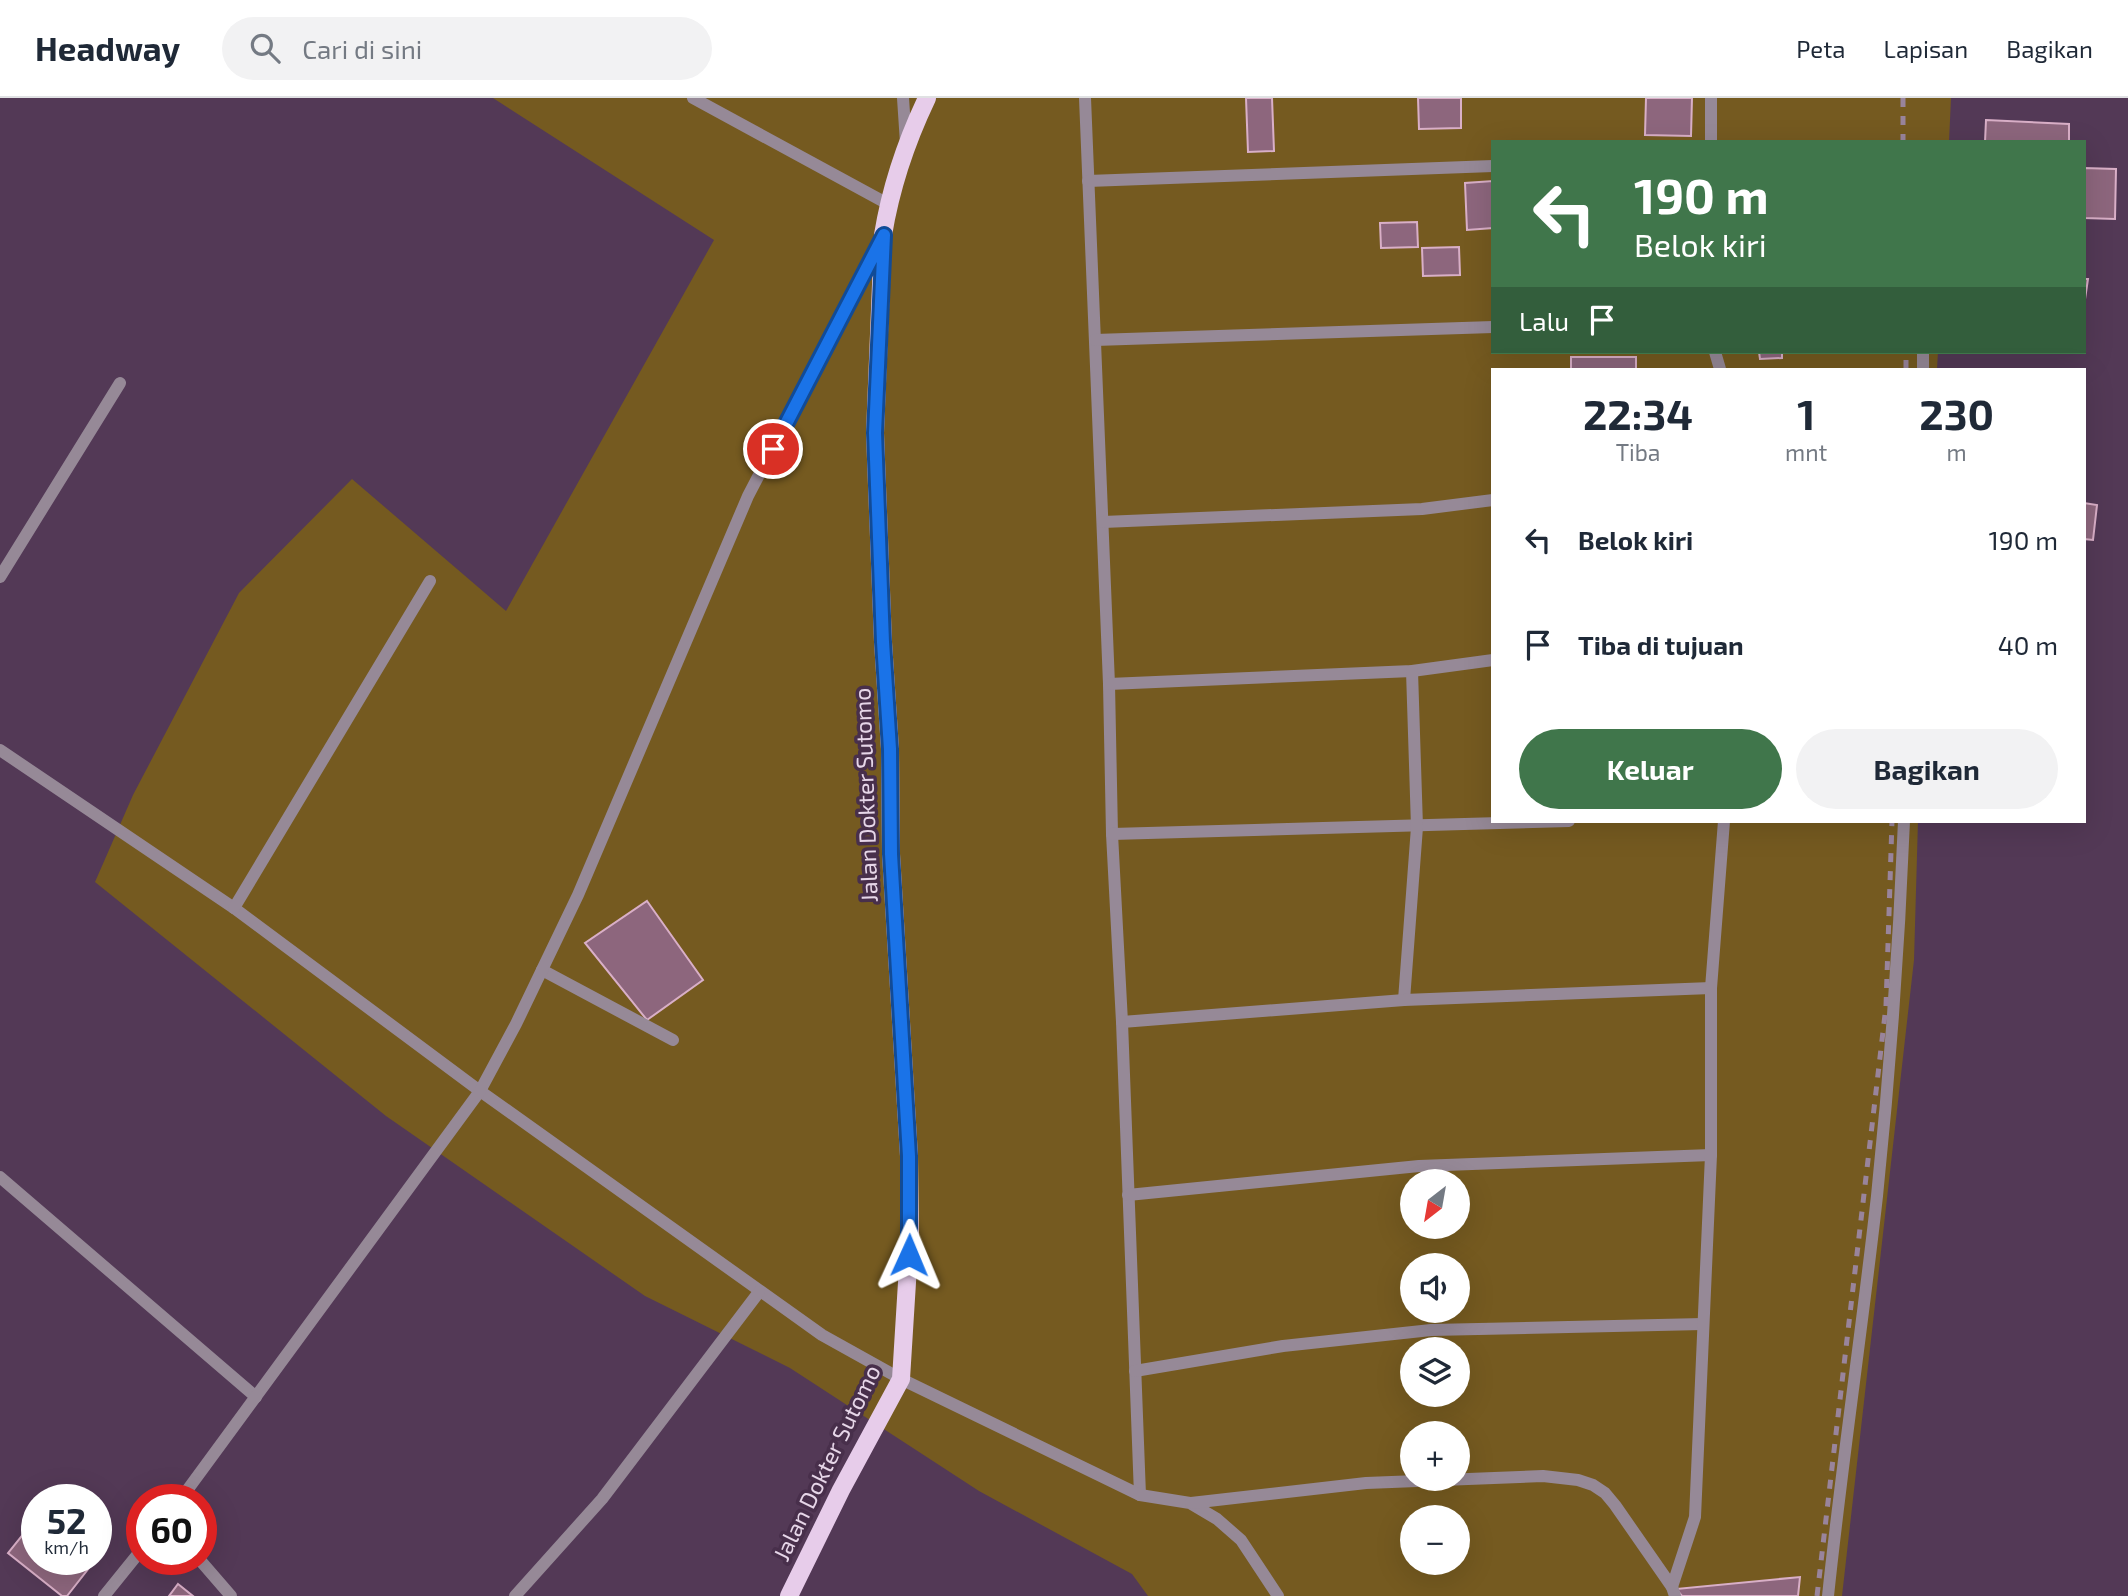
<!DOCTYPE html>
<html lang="id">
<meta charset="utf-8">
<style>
body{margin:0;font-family:"Exo 2",sans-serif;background:#f2f2f3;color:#1f2937;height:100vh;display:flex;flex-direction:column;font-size:26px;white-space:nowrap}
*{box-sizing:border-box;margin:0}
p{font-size:23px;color:#747a83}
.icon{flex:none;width:38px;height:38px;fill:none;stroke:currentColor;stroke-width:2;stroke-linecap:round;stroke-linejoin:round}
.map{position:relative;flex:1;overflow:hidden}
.sheet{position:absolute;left:1491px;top:270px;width:595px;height:455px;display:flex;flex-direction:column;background:#fff;border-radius:0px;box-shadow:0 7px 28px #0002}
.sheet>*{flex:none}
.banner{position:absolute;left:1491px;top:42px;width:595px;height:214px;border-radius:0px;box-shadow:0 7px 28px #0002;background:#40764b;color:#fff;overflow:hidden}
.needle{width:46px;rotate:211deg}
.fabs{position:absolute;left:1400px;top:1071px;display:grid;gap:14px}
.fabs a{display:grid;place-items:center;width:70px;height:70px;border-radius:50%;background:#fff;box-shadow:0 7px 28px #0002;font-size:35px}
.speed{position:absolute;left:21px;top:1386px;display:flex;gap:14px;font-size:35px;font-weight:700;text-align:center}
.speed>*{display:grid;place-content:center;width:91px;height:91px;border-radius:50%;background:#fff;box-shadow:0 7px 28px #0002;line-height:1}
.speed small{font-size:18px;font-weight:400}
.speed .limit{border:10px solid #d22;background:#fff;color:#111}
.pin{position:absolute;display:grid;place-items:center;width:60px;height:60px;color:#fff;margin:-30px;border:4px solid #fff;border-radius:50%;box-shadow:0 2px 7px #0007}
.me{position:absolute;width:77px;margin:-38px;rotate:1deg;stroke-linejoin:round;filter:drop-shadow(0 0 5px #0008)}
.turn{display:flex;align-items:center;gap:24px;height:147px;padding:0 28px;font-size:32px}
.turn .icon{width:91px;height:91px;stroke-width:2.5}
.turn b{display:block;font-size:49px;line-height:60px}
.then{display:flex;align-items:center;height:66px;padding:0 28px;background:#0003;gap:14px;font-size:26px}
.eta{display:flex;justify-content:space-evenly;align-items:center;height:119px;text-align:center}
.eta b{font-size:42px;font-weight:700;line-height:49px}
.primary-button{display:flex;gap:14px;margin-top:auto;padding:14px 28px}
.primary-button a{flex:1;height:80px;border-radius:42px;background:#40764b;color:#fff;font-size:28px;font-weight:700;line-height:80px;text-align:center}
.primary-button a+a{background:#f2f2f3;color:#1f2937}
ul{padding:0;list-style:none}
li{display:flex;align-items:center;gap:21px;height:105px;padding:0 28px}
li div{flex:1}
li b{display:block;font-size:26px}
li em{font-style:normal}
header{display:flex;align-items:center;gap:42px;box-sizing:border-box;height:98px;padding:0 35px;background:#fff;border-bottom:2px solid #e0e1e3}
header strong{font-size:33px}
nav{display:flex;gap:38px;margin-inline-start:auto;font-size:24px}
.search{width:490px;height:63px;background:#f2f2f3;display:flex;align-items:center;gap:18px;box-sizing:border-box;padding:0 24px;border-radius:38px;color:#747a83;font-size:26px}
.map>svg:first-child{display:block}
</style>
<header>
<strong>Headway</strong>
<div class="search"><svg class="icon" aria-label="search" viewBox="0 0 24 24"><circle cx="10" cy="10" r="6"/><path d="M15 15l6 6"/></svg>Cari di sini</div>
<nav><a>Peta</a><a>Lapisan</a><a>Bagikan</a></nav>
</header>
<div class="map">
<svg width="2128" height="1498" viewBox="0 0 2128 1498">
<rect width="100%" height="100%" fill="#533956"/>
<path fill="#755a20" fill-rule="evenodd" d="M 493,0 L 1951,0 L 1949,44 L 1493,44 L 1493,254 L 1938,254 L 1937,271 L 1493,271 L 1493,723 L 1918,723 L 1914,862 L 1842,1498 L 1148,1498 L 1132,1476 L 979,1393 L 790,1270 L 645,1198 L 386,1018 L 95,784 L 133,697 L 239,495 L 352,381 L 506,513 L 714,142 ZM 1412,1083 L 1458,1083 L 1458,1129 L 1412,1129 ZM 1412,1167 L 1458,1167 L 1458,1213 L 1412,1213 ZM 1412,1251 L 1458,1251 L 1458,1297 L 1412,1297 ZM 1412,1335 L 1458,1335 L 1458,1381 L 1412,1381 ZM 1412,1419 L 1458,1419 L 1458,1465 L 1412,1465 Z"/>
<g fill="#8d667d" stroke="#d9afc7" stroke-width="2">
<path d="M 1246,0 L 1272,0 L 1274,53 L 1248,54 Z"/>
<path d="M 1418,0 L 1461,0 L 1461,30 L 1419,31 Z"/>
<path d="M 1646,0 L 1692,0 L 1691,38 L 1645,37 Z"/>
<path d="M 1986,22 L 2069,26 L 2069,44 L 1985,44 Z"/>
<path d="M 2084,70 L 2116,71 L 2115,121 L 2084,120 Z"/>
<path d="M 1493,83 L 1493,130 L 1467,132 L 1465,85 Z"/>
<path d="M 1417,124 L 1418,149 L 1381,150 L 1380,125 Z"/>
<path d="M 1459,149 L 1460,177 L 1423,178 L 1422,150 Z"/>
<path d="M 2084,181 L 2088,181 L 2084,208 Z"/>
<path d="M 1759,254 L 1782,254 L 1782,260 L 1760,261 Z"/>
<rect x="1571" y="259" width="65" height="12"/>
<path d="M 2084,405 L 2097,407 L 2093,442 L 2084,441 Z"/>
<path d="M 647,803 L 703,882 L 647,922 L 585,845 Z"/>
<path d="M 37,1419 L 37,1461 L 96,1461 L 67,1498 L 62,1498 L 8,1455 Z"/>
<path d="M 1800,1479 L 1798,1498 L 1682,1498 L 1676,1491 Z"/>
<path d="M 178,1486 L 193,1498 L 169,1498 Z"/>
</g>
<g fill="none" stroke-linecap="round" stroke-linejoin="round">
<g stroke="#968997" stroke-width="12">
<path d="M 693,0 L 888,106"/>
<path d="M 903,0 L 906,45"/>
<path d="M 1085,0 L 1109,586 L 1112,736 L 1122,924 L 1140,1397"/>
<path d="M 1711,44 L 1711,0"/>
<path d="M 1088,83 L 1493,68"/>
<path d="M 1095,242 L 1493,229"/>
<path d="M 1715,254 L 1720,271"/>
<path d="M 1923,271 L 1923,254"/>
<path d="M 1103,424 L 1422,411 L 1493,402"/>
<path d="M 0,479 L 120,285"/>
<path d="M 1109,586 L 1412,573 L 1493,562"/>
<path d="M 0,652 L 234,810 L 480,993 L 822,1237 L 901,1281 L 1140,1397 L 1190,1405 L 1217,1421 L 1241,1442 L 1278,1498"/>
<path d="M 1112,736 L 1569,723"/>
<path d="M 234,810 L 430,483"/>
<path d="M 542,872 L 673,942"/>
<path d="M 1404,902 L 1417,729 L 1412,573"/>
<path d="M 1122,924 L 1404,902 L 1711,890"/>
<path d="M 0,1079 L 256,1299"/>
<path d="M 1128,1097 L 1419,1068 L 1711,1057"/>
<path d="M 1135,1273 L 1283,1248 L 1431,1232 L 1703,1226"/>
<path d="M 180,1402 L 480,993 L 516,926 L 578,797 L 748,398 L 881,142"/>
<path d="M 1191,1405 L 1366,1385 L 1543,1378 L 1578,1382 L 1593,1387 L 1605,1395 L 1615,1407 L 1672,1489 L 1675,1498"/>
<path d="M 199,1461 L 231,1498"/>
<path d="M 1672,1489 L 1695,1419 L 1711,1057 L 1711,890 L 1724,723"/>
<path d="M 104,1498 L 142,1451"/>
<path d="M 515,1498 L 602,1401 L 759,1194"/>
<path d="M 1828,1498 C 1842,1364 1862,1232 1877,1098 C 1890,973 1899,848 1904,723"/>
</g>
<path stroke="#e7ccea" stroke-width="18" d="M 789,1498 L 841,1392 L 901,1281 L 910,1136 L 909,1058 L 891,756 L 890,651 L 883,544 L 875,335 L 883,137 C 891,88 906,44 927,0"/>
<g stroke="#99849c" stroke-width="5" stroke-dasharray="9 9" stroke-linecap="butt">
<path d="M 1903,0 L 1903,44"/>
<path d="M 1906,271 L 1906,254"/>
<path d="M 1817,1498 L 1886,908 L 1892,723"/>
</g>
</g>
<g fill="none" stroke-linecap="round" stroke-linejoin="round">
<g stroke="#114b97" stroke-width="18">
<path id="route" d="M 773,351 L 884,137 L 875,335 L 883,544 L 890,651 L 891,756 L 909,1058 L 909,1157"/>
</g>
<use href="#route" stroke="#1a73e8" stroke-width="12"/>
</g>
<g text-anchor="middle" stroke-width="7" stroke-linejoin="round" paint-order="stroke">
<g font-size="23" fill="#e6d6e8" stroke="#482f4b">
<text transform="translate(866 697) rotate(-92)" y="8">Jalan Dokter Sutomo</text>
<text transform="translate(827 1365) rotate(-64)" y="8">Jalan Dokter Sutomo</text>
</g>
</g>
</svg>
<div class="fabs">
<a><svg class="needle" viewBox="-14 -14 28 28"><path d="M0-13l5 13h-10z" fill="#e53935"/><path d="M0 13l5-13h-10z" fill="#747a83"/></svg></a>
<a><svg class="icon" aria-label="sound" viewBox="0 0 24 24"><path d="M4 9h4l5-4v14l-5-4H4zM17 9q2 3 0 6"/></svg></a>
<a><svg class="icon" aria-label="layers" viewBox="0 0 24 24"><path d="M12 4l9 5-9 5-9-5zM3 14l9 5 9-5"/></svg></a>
<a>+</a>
<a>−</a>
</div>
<div class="speed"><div>52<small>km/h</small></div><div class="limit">60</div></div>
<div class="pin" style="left:773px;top:351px;background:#d93025"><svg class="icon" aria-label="arrive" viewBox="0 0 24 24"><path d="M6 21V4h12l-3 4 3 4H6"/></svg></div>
<svg class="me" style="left:909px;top:1157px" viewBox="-20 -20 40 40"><path d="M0-17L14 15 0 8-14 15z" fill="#1a73e8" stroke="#fff" stroke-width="4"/></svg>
<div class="banner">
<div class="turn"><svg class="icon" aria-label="left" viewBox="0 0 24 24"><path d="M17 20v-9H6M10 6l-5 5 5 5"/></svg><div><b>190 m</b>Belok kiri</div></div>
<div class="then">Lalu<svg class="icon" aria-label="arrive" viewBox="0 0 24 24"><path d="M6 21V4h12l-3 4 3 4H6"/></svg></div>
</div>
<section class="sheet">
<div class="eta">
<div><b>22:34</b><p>Tiba</p></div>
<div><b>1</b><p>mnt</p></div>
<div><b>230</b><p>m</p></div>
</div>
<ul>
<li><svg class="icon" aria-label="left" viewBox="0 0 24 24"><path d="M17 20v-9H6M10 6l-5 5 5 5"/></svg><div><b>Belok kiri</b></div><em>190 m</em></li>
<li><svg class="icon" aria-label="arrive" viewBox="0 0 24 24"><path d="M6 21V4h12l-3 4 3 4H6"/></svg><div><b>Tiba di tujuan</b></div><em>40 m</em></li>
</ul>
<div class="primary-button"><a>Keluar</a><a>Bagikan</a></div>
</section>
</div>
